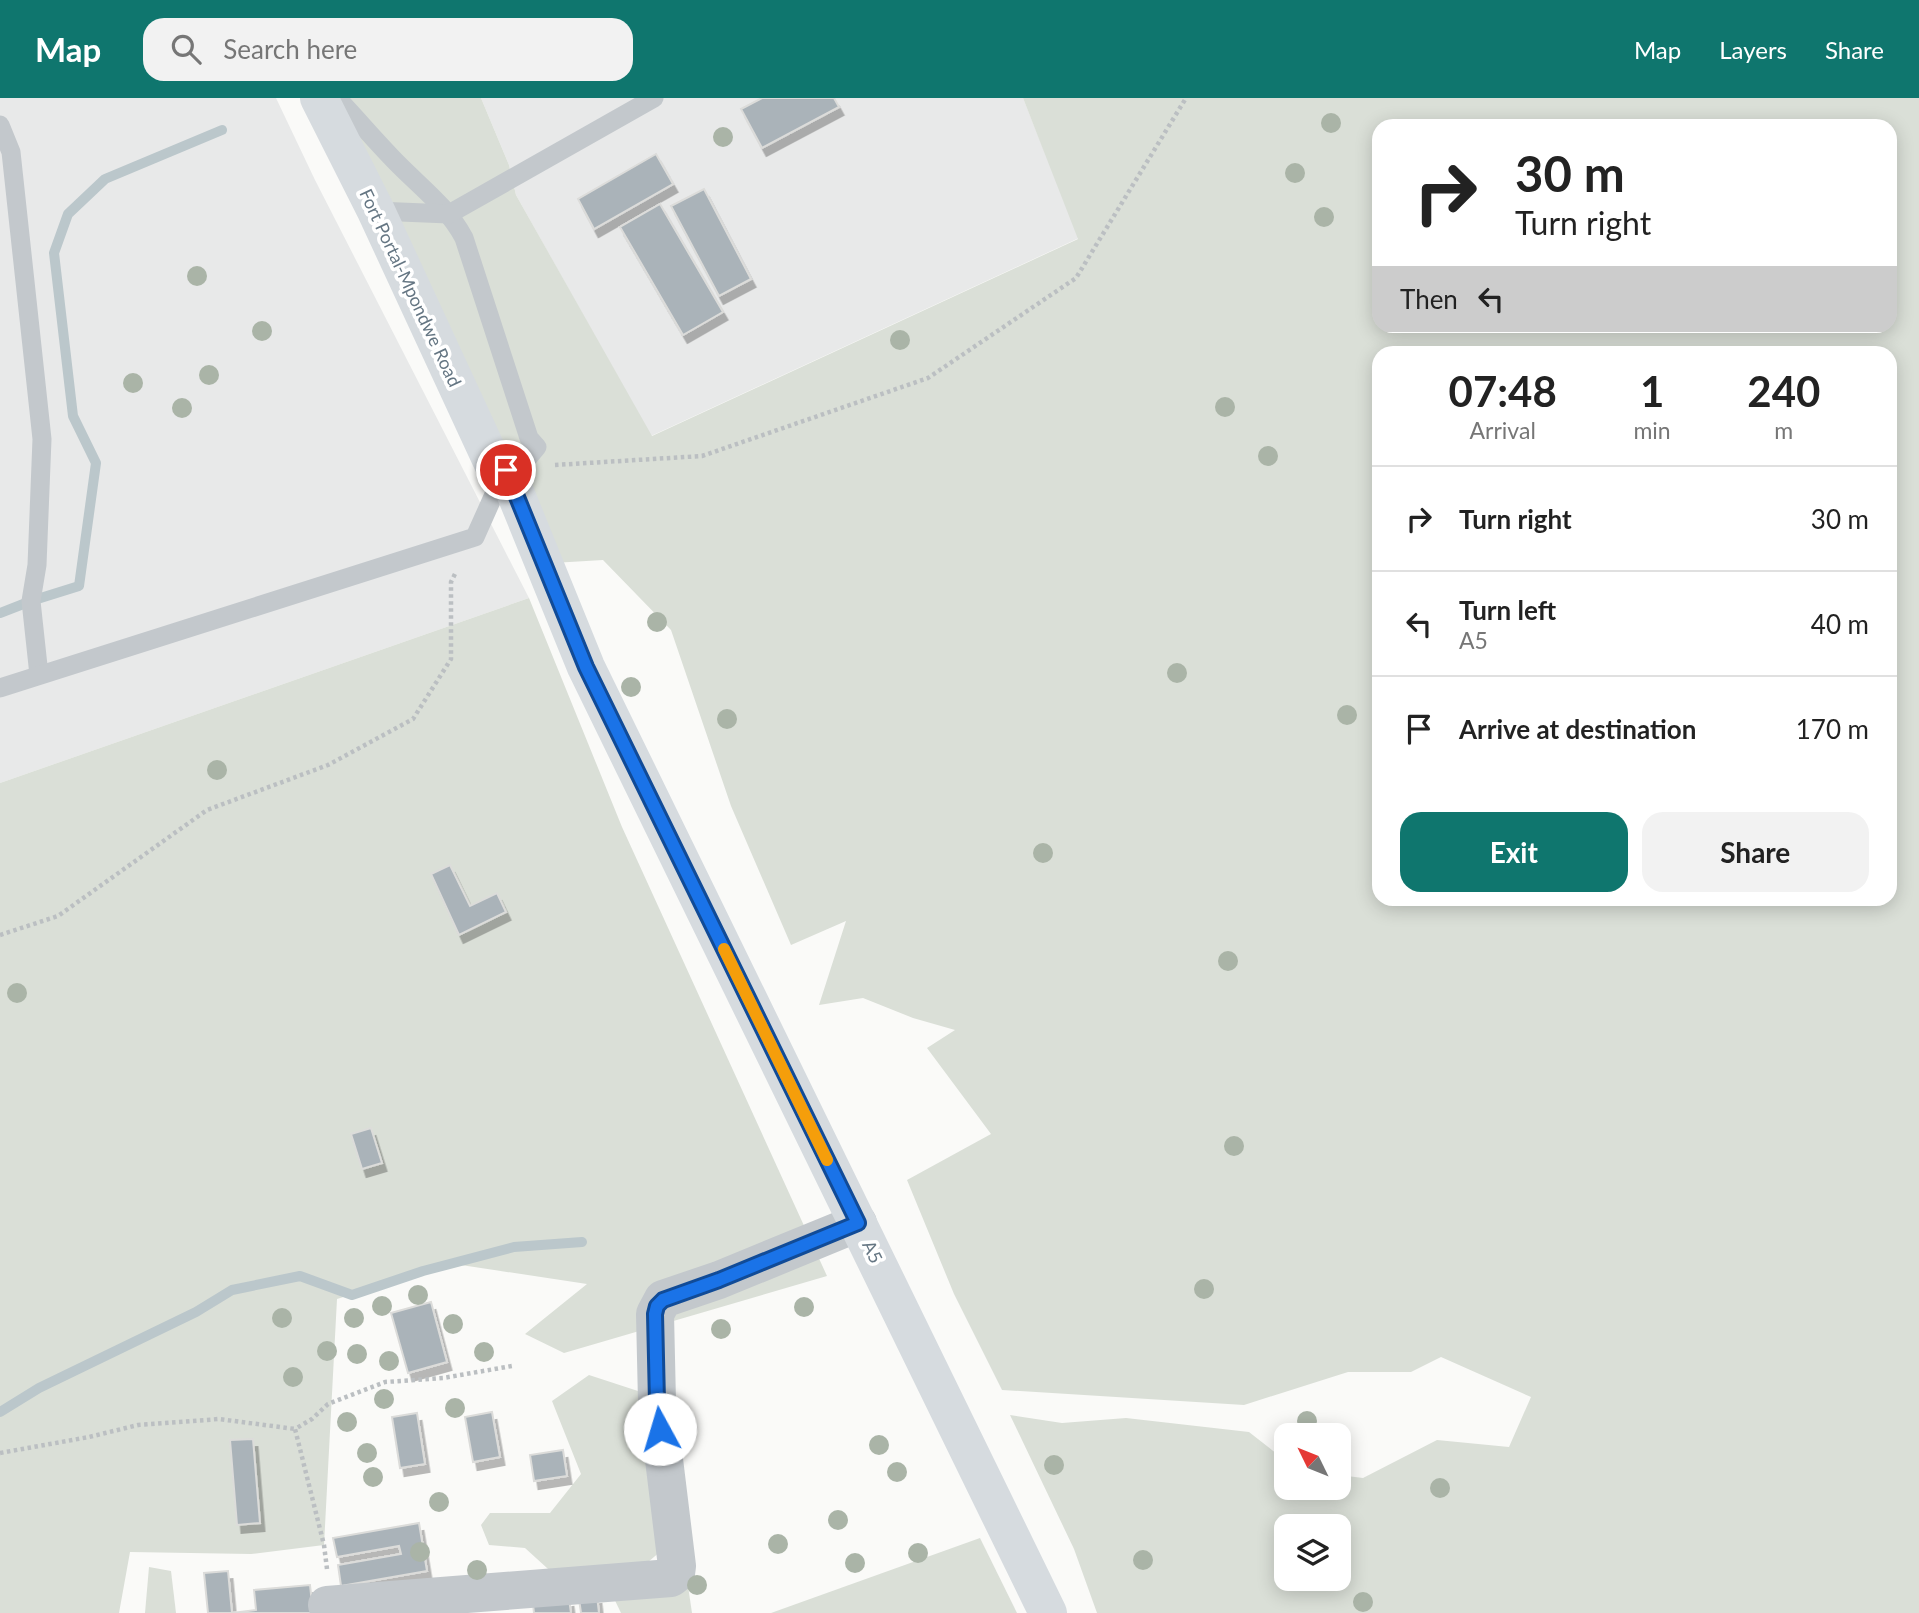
<!DOCTYPE html>
<style>
body{margin:0;font-family:Lato,sans-serif;background:#f2f2f2;color:#222;height:100vh;display:flex;flex-direction:column;font-size:26px;white-space:nowrap}
*{box-sizing:border-box;margin:0}
p{font-size:23px;color:#767676}
.icon{flex:none;width:38px;height:38px;fill:none;stroke:currentColor;stroke-width:2;stroke-linecap:round;stroke-linejoin:round}
.map{position:relative;flex:1;overflow:hidden}
.drawer{position:absolute;left:1372px;top:248px;width:525px;height:560px;display:flex;flex-direction:column;background:#fff;border-radius:21px;box-shadow:0 4px 18px #0003}
.drawer>*{flex:none}
.banner{position:absolute;left:1372px;top:21px;width:525px;height:214px;border-radius:21px;box-shadow:0 4px 18px #0003;background:#fff;color:#222;overflow:hidden}
.needle{width:46px;rotate:313deg}
.controls{position:absolute;left:1274px;top:1325px;display:grid;gap:14px}
.controls a{display:grid;place-items:center;width:77px;height:77px;border-radius:14px;background:#fff;box-shadow:0 4px 18px #0003;font-size:35px}
.pin{position:absolute;display:grid;place-items:center;width:60px;height:60px;color:#fff;margin:-30px;border:4px solid #fff;border-radius:50%;box-shadow:0 2px 7px #0007}
.me{position:absolute;width:77px;margin:-38px;rotate:354deg;stroke-linejoin:round;filter:drop-shadow(0 0 5px #0008)}
.turn{display:flex;align-items:center;gap:24px;height:147px;padding:0 28px;font-size:32px}
.turn .icon{width:91px;height:91px;stroke-width:2.5}
.turn b{display:block;font-size:49px;line-height:60px}
.then{display:flex;align-items:center;height:66px;padding:0 28px;background:#0003;gap:14px;font-size:26px}
.eta{display:flex;justify-content:space-evenly;align-items:center;height:119px;text-align:center}
.eta b{font-size:42px;font-weight:700;line-height:49px}
.button{display:flex;gap:14px;margin-top:auto;padding:14px 28px}
.button a{flex:1;height:80px;border-radius:21px;background:#0f766e;color:#fff;font-size:28px;font-weight:700;line-height:80px;text-align:center}
.button a+a{background:#f2f2f2;color:#222}
ul{padding:0;list-style:none}
li{display:flex;align-items:center;gap:21px;height:105px;padding:0 28px;border-top:2px solid #e0e0e0}
li div{flex:1}
li b{display:block;font-size:26px}
li em{font-style:normal}
header{display:flex;align-items:center;gap:42px;box-sizing:border-box;height:98px;padding:0 35px;background:#0f766e;color:#fff}
header strong{font-size:33px}
nav{display:flex;gap:38px;margin-inline-start:auto;font-size:24px}
.search{width:490px;height:63px;background:#f2f2f2;display:flex;align-items:center;gap:18px;box-sizing:border-box;padding:0 24px;border-radius:21px;color:#767676;font-size:26px}
.map>svg:first-child{display:block}
</style>
<header>
<strong>Map</strong>
<div class="search"><svg class="icon" aria-label="search" viewBox="0 0 24 24"><circle cx="10" cy="10" r="6"/><path d="M15 15l6 6"/></svg>Search here</div>
<nav><a>Map</a><a>Layers</a><a>Share</a></nav>
</header>
<div class="map">
<svg width="1919" height="1515" viewBox="0 0 1919 1515">
<defs>
<filter id="shadow"><feDropShadow dx="4.5" dy="8" stdDeviation="0" flood-color="#0004"/></filter>
</defs>
<rect width="100%" height="100%" fill="#fafaf8"/>
<g fill="#e8e9e9">
<path d="M 0,0 L 276,0 L 315,82 L 529,500 L 0,685 Z"/>
<path d="M 481,0 L 1023,0 L 1079,140 L 651,338 L 516,97 L 509,67 Z"/>
</g>
<g fill="#dadfd7" fill-rule="evenodd">
<path d="M 324,0 L 481,0 L 509,67 L 516,97 L 652,338 L 1078,141 L 1023,0 L 1919,0 L 1919,1515 L 1097,1515 L 1074,1451 L 1010,1317 L 1062,1325 L 1126,1320 L 1249,1334 L 1286,1363 L 1286,1390 L 1339,1390 L 1339,1377 L 1363,1380 L 1437,1342 L 1509,1349 L 1531,1299 L 1441,1259 L 1411,1274 L 1348,1274 L 1244,1307 L 1002,1292 L 954,1196 L 907,1082 L 991,1036 L 927,950 L 955,932 L 913,920 L 863,900 L 819,907 L 846,823 L 791,847 L 731,708 L 671,532 L 603,462 L 536,466 ZM 1379,28 L 1890,28 L 1890,228 L 1379,228 ZM 1379,256 L 1890,256 L 1890,802 L 1379,802 ZM 1286,1428 L 1339,1428 L 1339,1480 L 1286,1480 Z"/>
<path d="M 529,500 L 622,729 L 827,1178 L 564,1255 L 525,1236 L 587,1186 L 461,1167 L 456,1164 L 337,1201 L 324,1447 L 251,1456 L 130,1454 L 119,1515 L 0,1515 L 0,685 Z"/>
<path d="M 589,1277 L 641,1294 L 661,1453 L 634,1476 L 558,1480 L 525,1450 L 489,1447 L 481,1427 L 490,1415 L 550,1415 L 581,1376 L 552,1303 Z"/>
<path d="M 980,1440 L 1017,1515 L 771,1515 Z"/>
<path d="M 149,1469 L 171,1473 L 176,1515 L 145,1515 Z"/>
<path d="M 688,1488 L 692,1515 L 621,1515 L 610,1492 Z"/>
</g>
<g fill="none" stroke-linecap="round" stroke-linejoin="round">
<g stroke="#bbc7cb" stroke-width="10">
<path d="M 0,515 L 31,503 L 79,488 L 96,365 L 73,318 L 54,155 L 68,116 L 105,81 L 222,32"/>
<path d="M 0,1314 L 39,1290 L 196,1214 L 232,1192 L 300,1178 L 352,1197 L 423,1173 L 514,1149 L 582,1144"/>
</g>
</g>
<g fill="#aab3b9" stroke="#dcdcda" stroke-width="2" filter="url(#shadow)">
<path d="M 762,0 L 834,0 L 839,9 L 762,50 L 741,11 Z"/>
<path d="M 656,56 L 673,86 L 594,131 L 578,101 Z"/>
<path d="M 704,91 L 751,181 L 719,198 L 671,108 Z"/>
<path d="M 660,106 L 723,214 L 683,237 L 620,129 Z"/>
<path d="M 450,767 L 470,808 L 497,795 L 506,814 L 459,837 L 431,776 Z"/>
<path d="M 371,1030 L 382,1065 L 362,1071 L 351,1036 Z"/>
<path d="M 431,1204 L 447,1264 L 408,1275 L 391,1215 Z"/>
<path d="M 492,1314 L 500,1359 L 473,1364 L 465,1319 Z"/>
<path d="M 417,1315 L 425,1366 L 400,1370 L 392,1319 Z"/>
<path d="M 253,1341 L 260,1425 L 237,1427 L 230,1342 Z"/>
<path d="M 563,1352 L 567,1378 L 534,1383 L 530,1357 Z"/>
<path d="M 419,1425 L 427,1473 L 341,1488 L 338,1467 L 401,1456 L 399,1448 L 337,1459 L 333,1440 Z"/>
<path d="M 228,1473 L 232,1515 L 256,1512 L 254,1492 L 310,1487 L 313,1515 L 208,1515 L 204,1475 Z"/>
<path d="M 597,1498 L 599,1515 L 581,1515 L 579,1501 Z"/>
<path d="M 569,1501 L 571,1515 L 534,1515 L 533,1506 Z"/>
</g>
<g fill="none" stroke-linecap="round" stroke-linejoin="round">
<g stroke="#bbbfc2" stroke-width="4.5" stroke-dasharray="3.5 3.5" stroke-linecap="butt">
<path d="M 555,367 L 702,358 L 928,280 L 1076,180 L 1186,0"/>
<path d="M 0,837 L 58,818 L 207,712 L 328,667 L 413,621 L 451,561 L 451,484 L 456,474"/>
<path d="M 0,1355 L 89,1339 L 138,1327 L 219,1321 L 295,1331"/>
<path d="M 327,1471 L 324,1447 L 295,1331 L 312,1321 L 328,1306 L 385,1284 L 443,1280 L 512,1268"/>
</g>
<g stroke="#c3c8cc" stroke-width="19">
<path d="M 337,0 C 358,22 378,46 400,68 C 423,91 448,110 464,140 L 529,340 L 537,349 L 527,361 L 518,361 L 507,366 L 499,362"/>
<path d="M 0,27 L 11,54 L 42,341 L 37,467 L 31,503 L 39,577"/>
<path d="M 376,113 L 449,116 L 654,0"/>
<path d="M 0,590 L 475,439 L 505,372"/>
</g>
<path stroke="#c3c8cc" stroke-width="38" d="M 327,1507 L 671,1480 L 676,1476 L 677,1468 L 657,1304 L 655,1216 L 663,1201 L 719,1182 L 858,1125"/>
<path stroke="#d6dbdf" stroke-width="38" d="M 319,0 L 376,113 L 495,370 L 506,372 L 586,569 L 1048,1515"/>
</g>
<g fill="#aab4a7">
<circle cx="1331" cy="25" r="10"/>
<circle cx="723" cy="39" r="10"/>
<circle cx="1295" cy="75" r="10"/>
<circle cx="1324" cy="119" r="10"/>
<circle cx="197" cy="178" r="10"/>
<circle cx="262" cy="233" r="10"/>
<circle cx="900" cy="242" r="10"/>
<circle cx="209" cy="277" r="10"/>
<circle cx="133" cy="285" r="10"/>
<circle cx="1225" cy="309" r="10"/>
<circle cx="182" cy="310" r="10"/>
<circle cx="1268" cy="358" r="10"/>
<circle cx="657" cy="524" r="10"/>
<circle cx="1177" cy="575" r="10"/>
<circle cx="631" cy="589" r="10"/>
<circle cx="1347" cy="617" r="10"/>
<circle cx="727" cy="621" r="10"/>
<circle cx="217" cy="672" r="10"/>
<circle cx="1043" cy="755" r="10"/>
<circle cx="1228" cy="863" r="10"/>
<circle cx="17" cy="895" r="10"/>
<circle cx="1234" cy="1048" r="10"/>
<circle cx="1204" cy="1191" r="10"/>
<circle cx="418" cy="1197" r="10"/>
<circle cx="382" cy="1208" r="10"/>
<circle cx="804" cy="1209" r="10"/>
<circle cx="282" cy="1220" r="10"/>
<circle cx="354" cy="1220" r="10"/>
<circle cx="453" cy="1226" r="10"/>
<circle cx="721" cy="1231" r="10"/>
<circle cx="327" cy="1253" r="10"/>
<circle cx="484" cy="1254" r="10"/>
<circle cx="357" cy="1256" r="10"/>
<circle cx="389" cy="1263" r="10"/>
<circle cx="293" cy="1279" r="10"/>
<circle cx="384" cy="1301" r="10"/>
<circle cx="455" cy="1310" r="10"/>
<circle cx="1307" cy="1323" r="10"/>
<circle cx="347" cy="1324" r="10"/>
<circle cx="879" cy="1347" r="10"/>
<circle cx="367" cy="1355" r="10"/>
<circle cx="1054" cy="1367" r="10"/>
<circle cx="897" cy="1374" r="10"/>
<circle cx="373" cy="1379" r="10"/>
<circle cx="1440" cy="1390" r="10"/>
<circle cx="439" cy="1404" r="10"/>
<circle cx="838" cy="1422" r="10"/>
<circle cx="778" cy="1446" r="10"/>
<circle cx="420" cy="1454" r="10"/>
<circle cx="918" cy="1455" r="10"/>
<circle cx="1143" cy="1462" r="10"/>
<circle cx="855" cy="1465" r="10"/>
<circle cx="477" cy="1472" r="10"/>
<circle cx="697" cy="1487" r="10"/>
<circle cx="1363" cy="1504" r="10"/>
</g>
<g fill="none" stroke-linecap="round" stroke-linejoin="round">
<g stroke="#114b97" stroke-width="18">
<path id="route" d="M 506,372 L 586,569 L 858,1125 L 719,1182 L 663,1202 L 657,1208 L 655,1216 L 657,1304 L 660,1331"/>
</g>
<use href="#route" stroke="#1a73e8" stroke-width="12"/>
<path stroke="#f59e0b" stroke-width="12" d="M 724,851 L 827,1062"/>
</g>
<g text-anchor="middle" stroke-width="7" stroke-linejoin="round" paint-order="stroke">
<g font-size="18" fill="#657683" stroke="#fff">
<text transform="translate(410 190) rotate(65)" y="6">Fort Portal-Mpondwe Road</text>
<text transform="translate(872 1154) rotate(64)" y="6">A5</text>
</g>
</g>
</svg>
<div class="controls">
<a><svg class="needle" viewBox="-14 -14 28 28"><path d="M0-13l5 13h-10z" fill="#e53935"/><path d="M0 13l5-13h-10z" fill="#767676"/></svg></a>
<a><svg class="icon" aria-label="layers" viewBox="0 0 24 24"><path d="M12 4l9 5-9 5-9-5zM3 14l9 5 9-5"/></svg></a>
</div>
<div class="pin" style="left:506px;top:372px;background:#d93025"><svg class="icon" aria-label="arrive" viewBox="0 0 24 24"><path d="M6 21V4h12l-3 4 3 4H6"/></svg></div>
<svg class="me" style="left:660px;top:1331px" viewBox="-20 -20 40 40"><circle r="19" fill="#fff"/><path d="M0-13L10 11 0 6-10 11z" fill="#1a73e8"/></svg>
<div class="banner">
<div class="turn"><svg class="icon" aria-label="right" viewBox="0 0 24 24"><path d="M7 20v-9h11M14 6l5 5-5 5"/></svg><div><b>30 m</b>Turn right</div></div>
<div class="then">Then<svg class="icon" aria-label="left" viewBox="0 0 24 24"><path d="M17 20v-9H6M10 6l-5 5 5 5"/></svg></div>
</div>
<section class="drawer">
<div class="eta">
<div><b>07:48</b><p>Arrival</p></div>
<div><b>1</b><p>min</p></div>
<div><b>240</b><p>m</p></div>
</div>
<ul>
<li><svg class="icon" aria-label="right" viewBox="0 0 24 24"><path d="M7 20v-9h11M14 6l5 5-5 5"/></svg><div><b>Turn right</b></div><em>30 m</em></li>
<li><svg class="icon" aria-label="left" viewBox="0 0 24 24"><path d="M17 20v-9H6M10 6l-5 5 5 5"/></svg><div><b>Turn left</b><p>A5</p></div><em>40 m</em></li>
<li><svg class="icon" aria-label="arrive" viewBox="0 0 24 24"><path d="M6 21V4h12l-3 4 3 4H6"/></svg><div><b>Arrive at destination</b></div><em>170 m</em></li>
</ul>
<div class="button"><a>Exit</a><a>Share</a></div>
</section>
</div>
